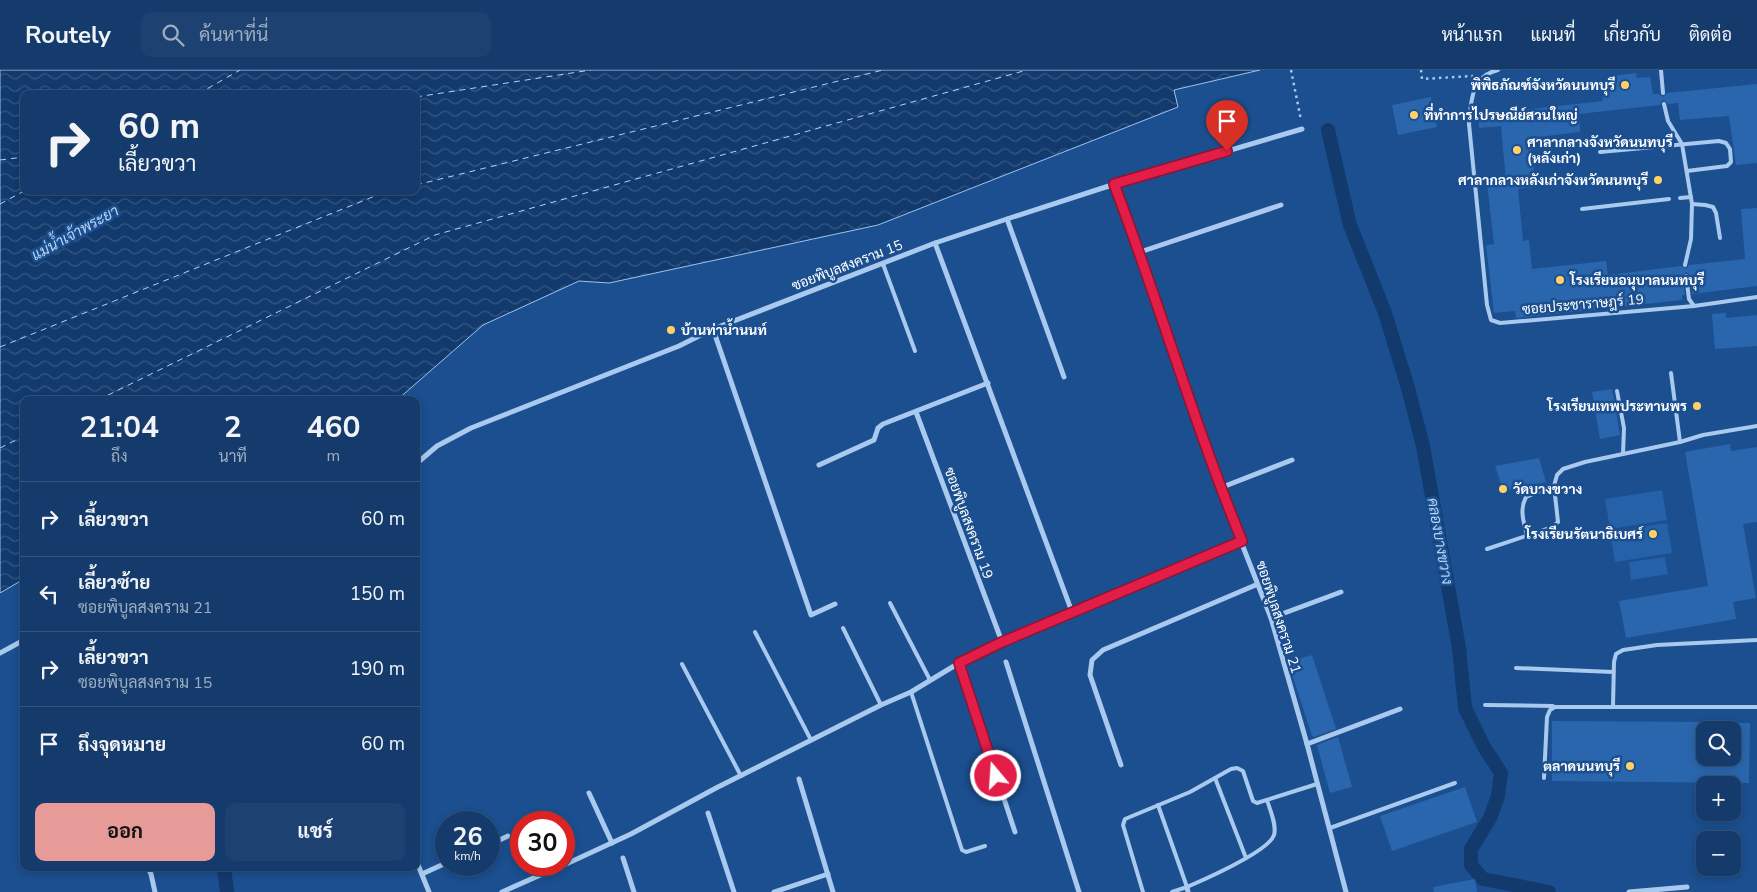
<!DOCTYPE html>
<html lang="th">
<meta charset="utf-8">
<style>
body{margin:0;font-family:"Nunito Sans",Sarabun,sans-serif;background:#1d4271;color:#f1f3f6;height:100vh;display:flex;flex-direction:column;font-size:19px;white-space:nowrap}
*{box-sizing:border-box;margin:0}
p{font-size:16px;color:#9dadc1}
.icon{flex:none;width:28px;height:28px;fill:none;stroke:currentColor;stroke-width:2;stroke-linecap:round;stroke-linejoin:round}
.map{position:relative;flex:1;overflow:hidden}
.sheet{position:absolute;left:20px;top:326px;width:400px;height:475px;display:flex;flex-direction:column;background:#143b6b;border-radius:10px;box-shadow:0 2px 8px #0003,0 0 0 1px #33557e}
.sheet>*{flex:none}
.top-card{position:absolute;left:20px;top:20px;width:400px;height:105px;border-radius:10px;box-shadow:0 2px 8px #0003,0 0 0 1px #33557e;background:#143b6b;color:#f1f3f6;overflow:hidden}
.controls{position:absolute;left:1696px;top:651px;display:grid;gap:10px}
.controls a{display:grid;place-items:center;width:45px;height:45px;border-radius:10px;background:#143b6b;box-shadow:0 2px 8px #0003,0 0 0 1px #33557e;font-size:25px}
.speed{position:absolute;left:435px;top:741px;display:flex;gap:10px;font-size:25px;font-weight:700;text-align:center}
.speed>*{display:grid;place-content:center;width:65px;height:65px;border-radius:50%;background:#143b6b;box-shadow:0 2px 8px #0003,0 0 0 1px #33557e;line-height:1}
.speed small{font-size:12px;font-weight:400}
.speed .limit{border:8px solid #d22;background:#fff;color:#111}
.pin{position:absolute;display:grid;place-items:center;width:42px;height:42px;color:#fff;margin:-51px -21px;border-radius:50% 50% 50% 0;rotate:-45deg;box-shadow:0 0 5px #0007}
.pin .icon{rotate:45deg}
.me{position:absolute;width:55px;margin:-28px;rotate:342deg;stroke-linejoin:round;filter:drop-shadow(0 0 4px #0008)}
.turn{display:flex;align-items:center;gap:18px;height:105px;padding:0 15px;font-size:22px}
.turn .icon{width:65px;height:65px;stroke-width:2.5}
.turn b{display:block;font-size:35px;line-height:42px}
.eta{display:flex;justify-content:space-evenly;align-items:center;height:85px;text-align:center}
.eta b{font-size:30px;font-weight:700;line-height:35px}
.button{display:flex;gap:10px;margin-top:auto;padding:10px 15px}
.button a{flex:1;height:58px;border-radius:10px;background:#e69b98;color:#111;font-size:20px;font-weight:700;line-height:58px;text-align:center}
.button a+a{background:#1d4271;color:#f1f3f6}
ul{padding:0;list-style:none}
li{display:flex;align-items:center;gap:15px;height:75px;padding:0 15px;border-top:1px solid #33557e}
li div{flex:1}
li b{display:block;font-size:19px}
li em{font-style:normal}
header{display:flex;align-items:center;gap:30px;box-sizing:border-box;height:70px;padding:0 25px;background:#143b6b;border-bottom:1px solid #33557e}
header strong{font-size:24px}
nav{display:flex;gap:28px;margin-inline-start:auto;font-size:18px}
.search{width:350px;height:45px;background:#1d4271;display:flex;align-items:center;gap:12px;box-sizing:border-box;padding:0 18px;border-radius:10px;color:#9dadc1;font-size:19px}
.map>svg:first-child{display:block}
</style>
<header>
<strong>Routely</strong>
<div class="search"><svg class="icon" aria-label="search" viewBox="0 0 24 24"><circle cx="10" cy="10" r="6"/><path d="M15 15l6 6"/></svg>ค้นหาที่นี่</div>
<nav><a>หน้าแรก</a><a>แผนที่</a><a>เกี่ยวกับ</a><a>ติดต่อ</a></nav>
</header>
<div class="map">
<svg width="1757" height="822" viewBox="0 0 1757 822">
<defs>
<pattern id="water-waves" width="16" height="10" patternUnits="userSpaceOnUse" patternTransform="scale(1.25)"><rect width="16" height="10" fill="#123a6d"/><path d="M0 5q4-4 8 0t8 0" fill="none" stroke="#365883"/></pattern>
</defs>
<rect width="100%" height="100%" fill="#1b4f8f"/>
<g fill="#2461a8">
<path d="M 1662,420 L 1667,450 L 1610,459 L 1605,429 Z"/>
<path d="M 1667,453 L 1672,483 L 1615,492 L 1610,462 Z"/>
<path d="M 1665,487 L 1668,504 L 1631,510 L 1629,492 Z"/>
</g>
<path fill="url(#water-waves)" stroke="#9cc4f0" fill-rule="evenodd" d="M 0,0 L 1260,0 L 1174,20 L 1178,37 L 878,155 L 609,213 L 579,211 L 483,255 L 397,330 L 24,330 L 24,509 L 0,523 ZM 24,24 L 416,24 L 416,121 L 24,121 Z"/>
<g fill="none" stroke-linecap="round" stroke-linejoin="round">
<g stroke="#123a6d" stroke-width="14">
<path d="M 1328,60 L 1350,155 L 1385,243 L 1408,318 L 1423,376 L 1459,578 L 1465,638 L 1484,677 L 1501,703 L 1498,726 L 1490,748 L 1471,779 L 1471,795 L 1483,809 L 1549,822"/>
<path d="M 224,798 L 227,822"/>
</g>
<g stroke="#b5d3f5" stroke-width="1" stroke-dasharray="6 5" stroke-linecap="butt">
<path d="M 198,24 L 240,0"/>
<path d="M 416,27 L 591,0"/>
<path d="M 0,90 L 24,87"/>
<path d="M 416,115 L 883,0"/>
<path d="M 0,134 L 24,121"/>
<path d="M 0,277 L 380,124 L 391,121"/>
<path d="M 98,330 L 435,165 L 1027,0"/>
<path d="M 0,378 L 24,366"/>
</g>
</g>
<g fill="#2a66ad">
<path d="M 1636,3 L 1637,8 L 1650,7 L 1653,24 L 1659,24 L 1663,27 L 1667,23 L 1757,14 L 1757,93 L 1736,95 L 1729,46 L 1680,50 L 1678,33 L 1668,34 L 1664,30 L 1661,32 L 1660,35 L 1579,44 L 1580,62 L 1530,68 L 1536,117 L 1518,119 L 1523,171 L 1529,170 L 1532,199 L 1606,191 L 1608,205 L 1681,196 L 1686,199 L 1689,195 L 1745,189 L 1741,139 L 1757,138 L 1757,216 L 1692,224 L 1690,205 L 1686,202 L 1682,206 L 1685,225 L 1682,225 L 1682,230 L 1516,248 L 1515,241 L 1494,243 L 1486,175 L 1494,174 L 1487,113 L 1506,111 L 1501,56 L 1479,58 L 1478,41 L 1495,39 L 1496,43 L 1603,31 L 1601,13 L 1614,11 L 1613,6 Z"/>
<path d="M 1431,27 L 1437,57 L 1398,65 L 1392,35 Z"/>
<path d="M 1726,243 L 1726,248 L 1757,245 L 1757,276 L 1715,279 L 1712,244 Z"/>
<path d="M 1612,319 L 1620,365 L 1600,369 L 1592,322 Z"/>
<path d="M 1730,374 L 1731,381 L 1757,377 L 1757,452 L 1743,454 L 1756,528 L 1733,532 L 1736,549 L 1626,568 L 1619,531 L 1708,516 L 1685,382 Z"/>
<path d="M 1539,388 L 1546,412 L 1532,415 L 1533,417 L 1521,421 L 1520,417 L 1504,422 L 1495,396 Z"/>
<path d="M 1312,585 L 1336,659 L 1314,667 L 1312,666 L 1288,592 Z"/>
<path d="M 1552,651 L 1705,652 L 1705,688 L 1732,688 L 1732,653 L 1750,653 L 1749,713 L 1552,711 Z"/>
<path d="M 1338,667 L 1352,717 L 1330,723 L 1317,675 Z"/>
<path d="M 1465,717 L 1477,752 L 1392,781 L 1380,746 Z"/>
<path d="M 1475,809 L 1477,822 L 1434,822 L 1433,817 Z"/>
</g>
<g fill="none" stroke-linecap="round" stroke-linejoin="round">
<g stroke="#a9c9ee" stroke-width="2.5" stroke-dasharray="2.5 4" stroke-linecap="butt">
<path d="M 1291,0 L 1301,50"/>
<path d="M 1421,0 L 1422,9 L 1473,6"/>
</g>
<g stroke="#a9c9ee" stroke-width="4">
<path d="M 1498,0 C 1471,6 1471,31 1469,54 L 1487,235 L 1491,250 L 1500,253 L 1694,236 L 1757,227"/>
<path d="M 1661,0 L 1663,23"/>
<path d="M 1664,34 L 1668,51 L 1682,74 L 1692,134 L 1691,169 L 1685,195"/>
<path d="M 1600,82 L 1719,71 L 1726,73 L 1730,79 L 1731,92 L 1727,96 L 1687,101"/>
<path d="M 1680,128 L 1691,127"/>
<path d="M 1692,134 L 1705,135 L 1713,137 L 1716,143 L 1720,168"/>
<path d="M 1582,139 L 1669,129"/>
<path d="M 883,194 L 915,281"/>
<path d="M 1686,206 L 1689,229 L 1694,236"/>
<path d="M 1671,303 L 1680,372"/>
<path d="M 1617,321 L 1624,358 L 1623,384"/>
<path d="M 1527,466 C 1524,453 1519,440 1526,427 L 1554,416"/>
<path d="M 1487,479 L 1553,457 L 1558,452 L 1554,416 L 1557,405 L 1563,399 L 1585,392 L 1680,372 L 1703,365 L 1757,356"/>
<path d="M 890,533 L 930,610"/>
<path d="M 843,558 L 881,635"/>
<path d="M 755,562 L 811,670"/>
<path d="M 682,594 L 741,706"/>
<path d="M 1516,598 L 1613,602"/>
<path d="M 911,622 L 962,780 L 966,782 L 985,776"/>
<path d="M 1485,635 L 1553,636"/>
<path d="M 1613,636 L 1614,592 L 1616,584 L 1623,580 L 1657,575 L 1757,570"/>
<path d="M 1215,708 L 1246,788"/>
<path d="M 1544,708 L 1547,647 L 1550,640 L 1555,637 L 1757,637"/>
<path d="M 1158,735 L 1187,817 C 1205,809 1268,782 1274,765 C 1277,755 1270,740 1267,730"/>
<path d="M 1330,758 L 1455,713"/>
<path d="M 1143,822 L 1123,755 L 1125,749 L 1190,722 L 1231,699 L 1237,698 L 1243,701 L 1253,731 L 1257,733 L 1317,714"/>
<path d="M 1172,822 L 1187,817"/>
</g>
<g stroke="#a9c9ee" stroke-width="5">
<path d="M 1115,114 L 1140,182 L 1220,418 L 1271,548 L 1307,674 L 1346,822"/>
<path d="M 1007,149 L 1064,307"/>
<path d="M 935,173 L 1072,542"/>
<path d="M 1140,182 L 1281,135"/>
<path d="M 713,259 L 811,545 L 835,534"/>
<path d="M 916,342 L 1002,572"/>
<path d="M 416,394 L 437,376 L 471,358 L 679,276 L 713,259 L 935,173 L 1007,149 L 1115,114 L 1302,59"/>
<path d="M 819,395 L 874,370 L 878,358 L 883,354 L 988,313"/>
<path d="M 1220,418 L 1292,390"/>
<path d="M 1271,548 L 1341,522"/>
<path d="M 0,583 L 24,570"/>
<path d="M 1006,592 L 1079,822"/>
<path d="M 959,593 L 1015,762"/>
<path d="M 1307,674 L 1400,639"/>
<path d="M 1121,695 L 1090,605 L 1092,590 L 1103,580 L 1258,514"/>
<path d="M 799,709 L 833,822"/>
<path d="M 589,723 L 612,773"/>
<path d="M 708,743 L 734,822"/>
<path d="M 489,775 L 508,766"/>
<path d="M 623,788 L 634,822"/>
<path d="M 416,790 L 429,822"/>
<path d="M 564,795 L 631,764 L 716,718 L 881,635 L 911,622 L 959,593 L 1002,572 L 1241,471"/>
<path d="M 148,798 L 151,804 L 155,822"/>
<path d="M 422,804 L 446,793"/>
<path d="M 1187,817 L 1188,822"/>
<path d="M 502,822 L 563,795"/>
<path d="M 774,822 L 828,804"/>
<path d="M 1629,822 L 1687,817"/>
</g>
</g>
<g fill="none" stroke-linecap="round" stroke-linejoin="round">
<g stroke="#92132f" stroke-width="12">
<path id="route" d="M 996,706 L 959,593 L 1002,572 L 1242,471 C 1194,354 1159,232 1114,114 L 1227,81"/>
</g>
<use href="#route" stroke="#e11d48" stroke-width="9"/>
</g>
<g fill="#ffd166" stroke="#1b4f8f" stroke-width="2">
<circle cx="1625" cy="15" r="5"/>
<circle cx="1414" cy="45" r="5"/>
<circle cx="1517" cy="80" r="5"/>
<circle cx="1658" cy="110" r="5"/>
<circle cx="1560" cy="210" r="5"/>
<circle cx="671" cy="260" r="5"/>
<circle cx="1697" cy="336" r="5"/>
<circle cx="1503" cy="419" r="5"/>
<circle cx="1653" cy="464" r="5"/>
<circle cx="1630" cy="696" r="5"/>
</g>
<g text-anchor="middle" stroke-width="5" stroke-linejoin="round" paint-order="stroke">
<g font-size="14" font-weight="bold" fill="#fff" stroke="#1b4f8f" text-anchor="end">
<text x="1615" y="20">พิพิธภัณฑ์จังหวัดนนทบุรี</text>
<text x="1424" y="50" text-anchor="start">ที่ทำการไปรษณีย์สวนใหญ่</text>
<text x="1527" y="77" text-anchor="start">ศาลากลางจังหวัดนนทบุรี<tspan x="1527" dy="16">(หลังเก่า)</tspan></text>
<text x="1648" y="115">ศาลากลางหลังเก่าจังหวัดนนทบุรี</text>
<text x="1570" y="215" text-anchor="start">โรงเรียนอนุบาลนนทบุรี</text>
<text x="681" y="265" text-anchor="start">บ้านท่าน้ำนนท์</text>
<text x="1687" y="341">โรงเรียนเทพประทานพร</text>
<text x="1513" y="424" text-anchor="start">วัดบางขวาง</text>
<text x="1643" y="469">โรงเรียนรัตนาธิเบศร์</text>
<text x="1620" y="701">ตลาดนนทบุรี</text>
</g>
<g font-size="14" fill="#fff" stroke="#1b4f8f">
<text transform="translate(847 195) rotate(-21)" y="5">ซอยพิบูลสงคราม 15</text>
<text transform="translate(1583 234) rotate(-5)" y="5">ซอยประชาราษฎร์ 19</text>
<text transform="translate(969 453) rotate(70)" y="5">ซอยพิบูลสงคราม 19</text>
<text transform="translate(1279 547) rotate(72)" y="5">ซอยพิบูลสงคราม 21</text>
</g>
<g font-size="15" font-style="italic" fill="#b5d3f5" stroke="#1b4f8f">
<text transform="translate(75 163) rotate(-29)" y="5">แม่น้ำเจ้าพระยา</text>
<text transform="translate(1440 471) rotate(80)" y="5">คลองบางขวาง</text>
</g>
</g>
</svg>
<div class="controls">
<a><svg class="icon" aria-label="search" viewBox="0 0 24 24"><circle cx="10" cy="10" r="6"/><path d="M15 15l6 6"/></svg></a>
<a>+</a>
<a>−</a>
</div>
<div class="speed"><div>26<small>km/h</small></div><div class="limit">30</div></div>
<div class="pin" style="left:1227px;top:81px;background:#d93025"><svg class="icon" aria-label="arrive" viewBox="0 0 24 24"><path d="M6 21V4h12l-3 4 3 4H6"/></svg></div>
<svg class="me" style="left:996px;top:706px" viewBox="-20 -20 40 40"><circle r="17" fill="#e11d48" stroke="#fff" stroke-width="3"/><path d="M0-11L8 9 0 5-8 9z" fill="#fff"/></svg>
<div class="top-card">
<div class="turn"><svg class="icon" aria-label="right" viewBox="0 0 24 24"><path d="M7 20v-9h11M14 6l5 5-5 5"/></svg><div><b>60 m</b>เลี้ยวขวา</div></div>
</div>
<section class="sheet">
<div class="eta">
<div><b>21:04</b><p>ถึง</p></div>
<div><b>2</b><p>นาที</p></div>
<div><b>460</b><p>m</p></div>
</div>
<ul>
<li><svg class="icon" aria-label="right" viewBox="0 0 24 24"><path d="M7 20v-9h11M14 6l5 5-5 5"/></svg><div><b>เลี้ยวขวา</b></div><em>60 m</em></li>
<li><svg class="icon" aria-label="left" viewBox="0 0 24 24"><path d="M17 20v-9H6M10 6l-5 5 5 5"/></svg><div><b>เลี้ยวซ้าย</b><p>ซอยพิบูลสงคราม 21</p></div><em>150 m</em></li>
<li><svg class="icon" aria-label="right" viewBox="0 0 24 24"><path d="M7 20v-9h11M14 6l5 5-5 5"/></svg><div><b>เลี้ยวขวา</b><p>ซอยพิบูลสงคราม 15</p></div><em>190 m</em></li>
<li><svg class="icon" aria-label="arrive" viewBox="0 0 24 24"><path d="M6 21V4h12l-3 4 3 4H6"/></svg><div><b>ถึงจุดหมาย</b></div><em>60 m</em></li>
</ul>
<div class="button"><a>ออก</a><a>แชร์</a></div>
</section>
</div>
